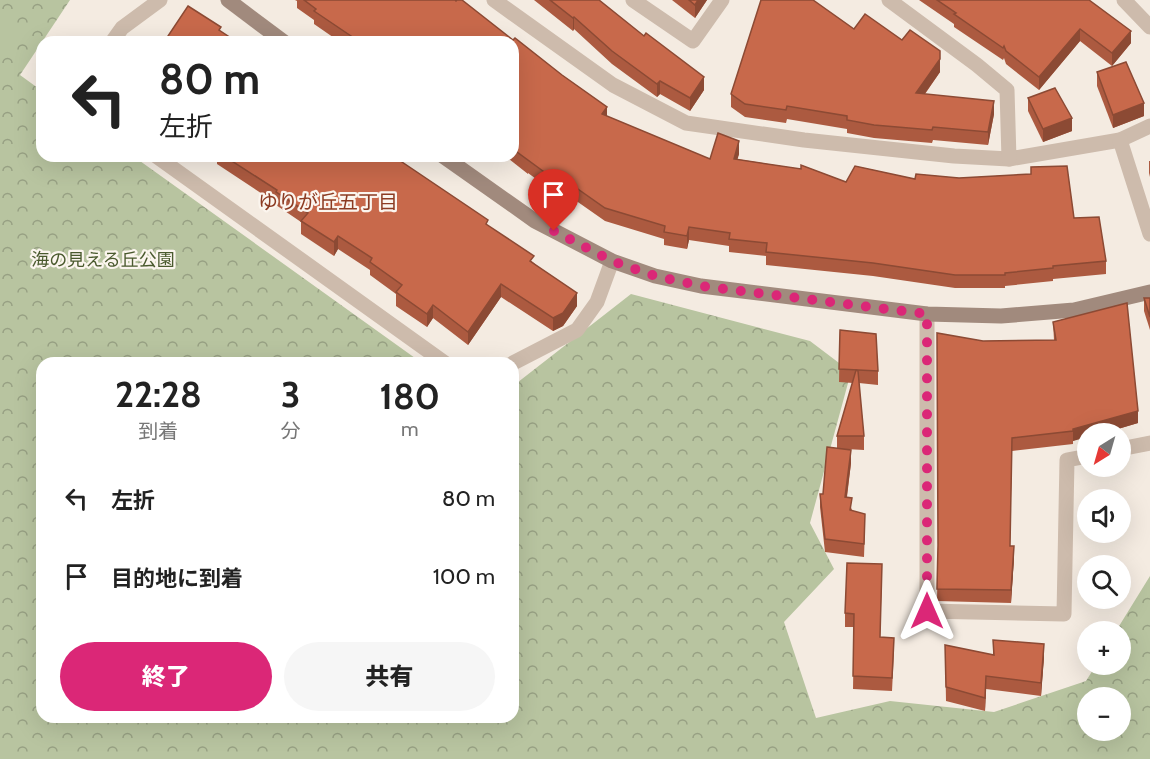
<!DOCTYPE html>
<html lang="ja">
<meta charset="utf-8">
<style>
body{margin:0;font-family:Cabin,"Noto Sans JP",sans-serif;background:#f6f6f6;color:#222;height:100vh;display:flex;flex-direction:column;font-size:22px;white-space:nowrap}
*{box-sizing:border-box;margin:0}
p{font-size:20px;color:#767676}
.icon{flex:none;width:33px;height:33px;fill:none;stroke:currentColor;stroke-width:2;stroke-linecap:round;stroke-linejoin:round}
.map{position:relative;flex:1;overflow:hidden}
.panel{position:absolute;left:36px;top:357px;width:483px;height:366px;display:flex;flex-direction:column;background:#fff;border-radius:18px;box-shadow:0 6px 24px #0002}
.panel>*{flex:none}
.guide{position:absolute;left:36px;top:36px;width:483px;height:126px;border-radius:18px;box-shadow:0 6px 24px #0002;background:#fff;color:#222;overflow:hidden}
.needle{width:39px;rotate:217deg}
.tools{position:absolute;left:1077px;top:423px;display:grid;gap:12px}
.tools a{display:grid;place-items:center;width:54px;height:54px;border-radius:50%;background:#fff;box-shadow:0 6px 24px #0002;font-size:30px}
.pin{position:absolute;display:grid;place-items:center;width:51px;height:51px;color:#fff;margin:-62px -26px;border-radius:50% 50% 50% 0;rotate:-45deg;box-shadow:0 0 6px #0007}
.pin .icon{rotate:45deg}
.me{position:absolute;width:66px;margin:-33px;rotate:0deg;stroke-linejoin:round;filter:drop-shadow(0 0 4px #0008)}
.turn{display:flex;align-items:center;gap:21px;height:126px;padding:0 24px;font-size:27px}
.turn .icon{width:78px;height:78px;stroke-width:2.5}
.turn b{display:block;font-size:42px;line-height:51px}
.eta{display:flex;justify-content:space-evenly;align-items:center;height:102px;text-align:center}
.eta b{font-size:36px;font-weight:800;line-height:42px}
.action{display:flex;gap:12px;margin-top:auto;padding:12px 24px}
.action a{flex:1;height:69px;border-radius:36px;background:#db2777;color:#fff;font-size:24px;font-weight:800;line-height:69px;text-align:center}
.action a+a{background:#f6f6f6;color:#222}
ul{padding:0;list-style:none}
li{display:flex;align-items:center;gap:18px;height:78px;padding:0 24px}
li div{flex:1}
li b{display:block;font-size:22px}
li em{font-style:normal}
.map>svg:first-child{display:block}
</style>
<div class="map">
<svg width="1150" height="759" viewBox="0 0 1150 759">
<defs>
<pattern id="forest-crowns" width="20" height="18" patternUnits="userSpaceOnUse" patternTransform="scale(1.5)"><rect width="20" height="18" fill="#b8c4a0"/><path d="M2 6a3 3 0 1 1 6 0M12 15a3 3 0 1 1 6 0" fill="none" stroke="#97a083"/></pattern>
</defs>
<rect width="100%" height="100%" fill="#f4ebe1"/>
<path fill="url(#forest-crowns)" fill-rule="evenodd" d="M 0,0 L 70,0 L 20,75 L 42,91 L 42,156 L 133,156 L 422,363 L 42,363 L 42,717 L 513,717 L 513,386 L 631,294 L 810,341 L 851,372 L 810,523 L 834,569 L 784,622 L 816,718 L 890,701 L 994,712 L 1086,681 L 1096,665 L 1120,664 L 1120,632 L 1116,631 L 1150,576 L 1150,759 L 0,759 ZM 1088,698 L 1120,698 L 1120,730 L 1088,730 Z"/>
<path fill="#b8c4a0" d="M 0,12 L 24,30 L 0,64 Z"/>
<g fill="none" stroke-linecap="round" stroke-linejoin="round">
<g stroke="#cdbbac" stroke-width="15">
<path d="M 494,0 L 613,85 L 686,123 L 804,140 L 954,156 L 1009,159 L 1120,140 L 1150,126"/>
<path d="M 633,0 L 693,41 L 722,0"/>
<path d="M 889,0 L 977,65 L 1007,90 L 1009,159"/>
<path d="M 1124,0 L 1150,27"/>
<path d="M 112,42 L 122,28 L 160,0"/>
<path d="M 1120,140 L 1150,234"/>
<path d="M 156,156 L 445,363"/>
<path d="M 927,314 L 927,611 L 1064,614 L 1067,460 L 1088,456"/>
<path d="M 513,363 L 577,330 L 597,302 L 612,261"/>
<path d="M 1120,449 L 1150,443"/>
</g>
<g stroke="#a18a7d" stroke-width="15">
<path d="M 228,0 L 284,42"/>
<path d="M 443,156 L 535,221 L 612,261 L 655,276 L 701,286 L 927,314 L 1001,316 L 1074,310 L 1150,292"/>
</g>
</g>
<g fill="#ac5a40">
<path d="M 295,0 L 455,0 L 456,1 L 457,0 L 462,0 L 513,40 L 515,38 L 562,75 L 607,107 L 607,116 L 710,159 L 718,133 L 739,141 L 739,154 L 737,159 L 801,169 L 801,165 L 846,182 L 855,166 L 915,179 L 916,174 L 959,178 L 1031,174 L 1031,167 L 1067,166 L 1074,218 L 1099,217 L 1106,261 L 1106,274 L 1053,279 L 1053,281 L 1005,286 L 1005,288 L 955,288 L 873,276 L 766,265 L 766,256 L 729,252 L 729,246 L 689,240 L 687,249 L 664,245 L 664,239 L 605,221 L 565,193 L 562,198 L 528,173 L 528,174 L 505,156 L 513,156 L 513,42 L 340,42 L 314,24 L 314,20 L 297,8 L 297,1 Z"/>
<path d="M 534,0 L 599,0 L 704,90 L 690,111 L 660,94 L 657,97 L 612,64 L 574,29 L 573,31 Z"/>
<path d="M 672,0 L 707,0 L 695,18 Z"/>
<path d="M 919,0 L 1089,0 L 1131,43 L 1112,66 L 1080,41 L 1039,90 L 1006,64 L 1004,58 L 1003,60 L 954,27 L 954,24 Z"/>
<path d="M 854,29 L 940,72 L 925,94 L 994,114 L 988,145 L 933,140 L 932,143 L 874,138 L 847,133 L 847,129 L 787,119 L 786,123 L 745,117 L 731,107 L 731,94 Z"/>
<path d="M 1097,72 L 1144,116 L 1113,128 L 1097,86 Z"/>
<path d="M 1028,98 L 1072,131 L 1043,142 L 1028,111 Z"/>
<path d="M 209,156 L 395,156 L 395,157 L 488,226 L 534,263 L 577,306 L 563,326 L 553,331 L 501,297 L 468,345 L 433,318 L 427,327 L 396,306 L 396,294 L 370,275 L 370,270 L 338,249 L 334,256 L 301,234 L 301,222 L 276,205 L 276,203 L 217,164 L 217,161 Z"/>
<path d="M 1149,161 L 1150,161 L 1150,177 L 1149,173 Z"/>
<path d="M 1144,298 L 1150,298 L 1150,330 L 1144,311 Z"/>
<path d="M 1053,322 L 1138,423 L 1101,434 L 1088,434 L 1073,441 L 1073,444 L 1012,451 L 1010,546 L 1014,558 L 1011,603 L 937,601 L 938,547 L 983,341 L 1054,340 Z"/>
<path d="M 840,330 L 878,371 L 878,385 L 859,383 L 864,436 L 864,450 L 846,449 L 851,463 L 847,497 L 852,510 L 865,527 L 864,557 L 825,552 L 820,507 L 820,494 L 823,494 L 837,448 L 837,436 L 853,383 L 839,382 Z"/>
<path d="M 882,577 L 880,637 L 894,651 L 892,691 L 853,689 L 854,627 L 845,627 L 845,613 Z"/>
<path d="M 993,640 L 1044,657 L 1041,696 L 986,689 L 985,711 L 946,701 L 945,645 L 993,655 Z"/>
</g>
<g fill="#8c4a34">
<path d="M 698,0 L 707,0 L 695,18 L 695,5 Z"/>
<path d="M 574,17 L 574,29 L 573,31 L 573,18 Z"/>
<path d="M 1080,29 L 1080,41 L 1039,90 L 1039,77 Z"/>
<path d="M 1131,31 L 1131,43 L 1112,66 L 1112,53 Z"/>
<path d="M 940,59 L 940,72 L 916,106 L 916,93 Z"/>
<path d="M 704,77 L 704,90 L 690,111 L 690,98 Z"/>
<path d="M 660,81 L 660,94 L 657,97 L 657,84 Z"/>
<path d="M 994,101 L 994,114 L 988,145 L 988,132 Z"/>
<path d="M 1144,103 L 1144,116 L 1113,128 L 1113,115 Z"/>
<path d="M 607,107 L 607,120 L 602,114 Z"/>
<path d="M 1072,118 L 1072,131 L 1043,142 L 1043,129 Z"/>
<path d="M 739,141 L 739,154 L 734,172 L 734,159 Z"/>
<path d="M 565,180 L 565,193 L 562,198 L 562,185 Z"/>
<path d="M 689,227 L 689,240 L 687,249 L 687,236 Z"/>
<path d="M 338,236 L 338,249 L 334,256 L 334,242 Z"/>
<path d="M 501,284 L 501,297 L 468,345 L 468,332 Z"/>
<path d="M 577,293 L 577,306 L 563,326 L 553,331 L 553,318 Z"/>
<path d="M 433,305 L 433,318 L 427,327 L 427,314 Z"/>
<path d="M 1138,411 L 1138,423 L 1101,434 L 1088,434 L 1088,437 L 1073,441 L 1073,429 Z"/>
<path d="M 851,450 L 851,463 L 845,510 L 845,497 Z"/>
<path d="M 1014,546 L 1014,558 L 1011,603 L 1011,590 Z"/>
<path d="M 1044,644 L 1044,657 L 1041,696 L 1041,683 Z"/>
<path d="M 986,676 L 986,689 L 985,711 L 985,698 Z"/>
</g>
<g fill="#c8694b" stroke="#8c4a34" stroke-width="1.5">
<path d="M 304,0 L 455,0 L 456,1 L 457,0 L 462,0 L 513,40 L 515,38 L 562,75 L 607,107 L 602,114 L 710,159 L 718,133 L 739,141 L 734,159 L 801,169 L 801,165 L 846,182 L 855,166 L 915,179 L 916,174 L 959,178 L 1031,174 L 1031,167 L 1067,166 L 1074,218 L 1099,217 L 1106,261 L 1053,266 L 1053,268 L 1005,273 L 1005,275 L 955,275 L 873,263 L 766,252 L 767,243 L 729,239 L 730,233 L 689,227 L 687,236 L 664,232 L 665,226 L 605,208 L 565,180 L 562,185 L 513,149 L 513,42 L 360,42 L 314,11 L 316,9 Z"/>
<path d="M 550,0 L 599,0 L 644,36 L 646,33 L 704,77 L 690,98 L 660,81 L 657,84 L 612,51 L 574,17 L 573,18 Z"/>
<path d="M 689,0 L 698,0 L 695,5 Z"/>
<path d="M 761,0 L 813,0 L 854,29 L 865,14 L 902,40 L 910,30 L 940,51 L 940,59 L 916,93 L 994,101 L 988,132 L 933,127 L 932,130 L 874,125 L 847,120 L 847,116 L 787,106 L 786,110 L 745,104 L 731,94 Z"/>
<path d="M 937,0 L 1089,0 L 1131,31 L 1112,53 L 1080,29 L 1039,77 L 1006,51 L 1004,46 L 1003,48 L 954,14 L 956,13 Z"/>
<path d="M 188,6 L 221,27 L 219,30 L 237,42 L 164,42 Z"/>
<path d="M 1126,62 L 1144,103 L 1113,115 L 1097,72 Z"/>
<path d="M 1055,88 L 1072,118 L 1043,129 L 1028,98 Z"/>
<path d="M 224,156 L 393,156 L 488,220 L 486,224 L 534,256 L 530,261 L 577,293 L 563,313 L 553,318 L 501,284 L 468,332 L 433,305 L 427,314 L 396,292 L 402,285 L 370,262 L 372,258 L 338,236 L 334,242 L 301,221 L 308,213 L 276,192 L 277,190 Z"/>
<path d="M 1144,298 L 1150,298 L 1150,317 Z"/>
<path d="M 1127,303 L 1138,411 L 1073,429 L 1073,431 L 1012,438 L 1010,546 L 1014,546 L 1011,590 L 937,589 L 938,545 L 937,333 L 983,341 L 1056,340 L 1053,322 Z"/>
<path d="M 840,330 L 876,334 L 878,371 L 839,369 Z"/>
<path d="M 856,370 L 858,371 L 864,436 L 837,436 Z"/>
<path d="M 827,447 L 851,450 L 845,497 L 852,498 L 850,510 L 865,514 L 864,544 L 825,539 L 820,494 L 823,494 Z"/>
<path d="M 847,563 L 882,564 L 880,637 L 894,638 L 892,678 L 853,676 L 854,614 L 845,613 Z"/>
<path d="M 993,640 L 1044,644 L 1041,683 L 986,676 L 985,698 L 946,687 L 945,645 L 994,655 Z"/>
</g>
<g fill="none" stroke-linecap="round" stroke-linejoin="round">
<path stroke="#db2777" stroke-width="10" stroke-dasharray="0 18" d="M 554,231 L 612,261 L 655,276 L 701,286 L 927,314 L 927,611"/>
</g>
<g text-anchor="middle" stroke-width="4.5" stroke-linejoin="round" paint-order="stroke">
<g font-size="18" fill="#4a5a2e" stroke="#fbf5ee">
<text x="103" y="266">海の見える丘公園</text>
</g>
<g font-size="20" fill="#8c3b22" stroke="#fbf5ee">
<text x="328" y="209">ゆりが丘五丁目</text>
</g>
</g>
</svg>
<div class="tools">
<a><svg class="needle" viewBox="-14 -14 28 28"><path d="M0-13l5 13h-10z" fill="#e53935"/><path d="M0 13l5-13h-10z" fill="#767676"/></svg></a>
<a><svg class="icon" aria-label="sound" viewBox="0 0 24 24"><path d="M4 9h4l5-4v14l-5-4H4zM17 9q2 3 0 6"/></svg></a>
<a><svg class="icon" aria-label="search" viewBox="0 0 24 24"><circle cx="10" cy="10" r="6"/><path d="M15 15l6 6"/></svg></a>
<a>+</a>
<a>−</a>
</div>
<div class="pin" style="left:554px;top:231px;background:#d93025"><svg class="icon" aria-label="arrive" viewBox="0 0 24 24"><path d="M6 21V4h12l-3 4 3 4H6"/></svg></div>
<svg class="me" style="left:927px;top:611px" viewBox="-20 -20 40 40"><path d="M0-17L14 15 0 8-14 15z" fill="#db2777" stroke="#fff" stroke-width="4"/></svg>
<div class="guide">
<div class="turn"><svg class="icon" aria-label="left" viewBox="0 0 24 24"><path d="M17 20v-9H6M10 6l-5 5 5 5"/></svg><div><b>80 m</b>左折</div></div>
</div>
<section class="panel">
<div class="eta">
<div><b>22:28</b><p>到着</p></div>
<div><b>3</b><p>分</p></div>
<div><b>180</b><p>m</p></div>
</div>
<ul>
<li><svg class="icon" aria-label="left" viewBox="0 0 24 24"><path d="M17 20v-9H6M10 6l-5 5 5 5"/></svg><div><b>左折</b></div><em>80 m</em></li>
<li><svg class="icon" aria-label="arrive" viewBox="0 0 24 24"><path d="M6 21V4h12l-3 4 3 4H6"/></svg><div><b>目的地に到着</b></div><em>100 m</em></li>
</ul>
<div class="action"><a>終了</a><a>共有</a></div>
</section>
</div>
